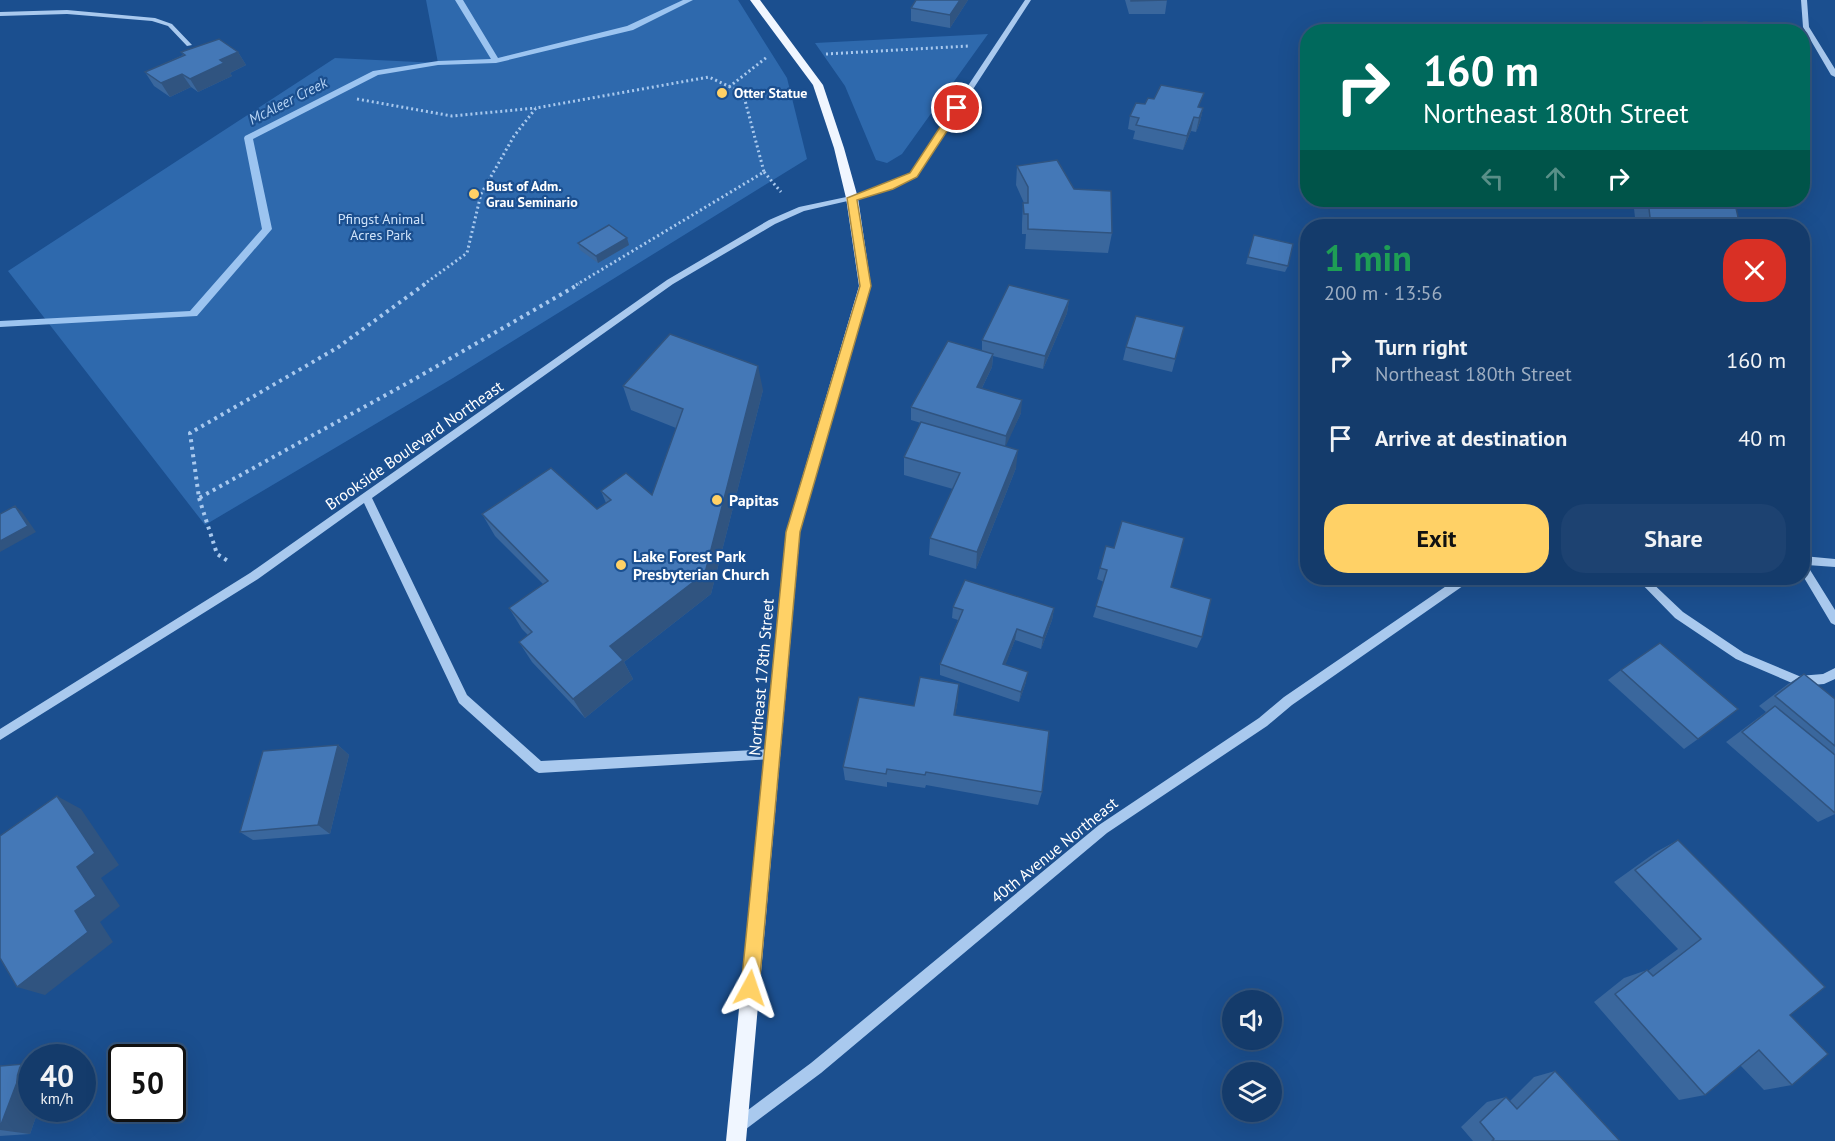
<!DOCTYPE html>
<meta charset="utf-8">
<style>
body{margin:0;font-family:"PT Sans",sans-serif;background:#1d4271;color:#f1f3f6;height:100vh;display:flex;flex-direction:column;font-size:22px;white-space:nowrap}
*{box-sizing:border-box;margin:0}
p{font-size:20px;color:#9dadc1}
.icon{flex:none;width:33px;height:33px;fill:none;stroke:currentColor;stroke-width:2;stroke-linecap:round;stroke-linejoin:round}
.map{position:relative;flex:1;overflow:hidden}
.details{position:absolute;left:1300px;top:219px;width:510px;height:366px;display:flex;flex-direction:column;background:#143b6b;border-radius:24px;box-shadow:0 6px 24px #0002,0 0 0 2px #33557e}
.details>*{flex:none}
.hud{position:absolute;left:1300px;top:24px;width:510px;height:183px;border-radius:24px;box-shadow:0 6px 24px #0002,0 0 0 2px #33557e;background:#00695c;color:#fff;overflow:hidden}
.controls{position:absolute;left:1222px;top:990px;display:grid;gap:12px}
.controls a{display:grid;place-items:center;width:60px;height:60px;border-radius:50%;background:#143b6b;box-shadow:0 6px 24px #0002,0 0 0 2px #33557e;font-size:30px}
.speed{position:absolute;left:18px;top:1044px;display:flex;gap:12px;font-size:30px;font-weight:700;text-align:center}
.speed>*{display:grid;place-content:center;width:78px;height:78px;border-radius:50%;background:#143b6b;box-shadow:0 6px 24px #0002,0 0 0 2px #33557e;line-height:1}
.speed small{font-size:15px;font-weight:400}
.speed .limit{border:3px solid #111;border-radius:9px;background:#fff;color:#111}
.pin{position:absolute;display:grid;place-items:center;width:51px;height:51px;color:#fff;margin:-26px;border:3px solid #fff;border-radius:50%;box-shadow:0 2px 6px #0007}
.me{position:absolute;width:66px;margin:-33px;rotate:5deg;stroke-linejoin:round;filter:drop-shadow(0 0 4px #0008)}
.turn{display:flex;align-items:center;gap:21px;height:126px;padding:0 24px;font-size:27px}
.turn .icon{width:78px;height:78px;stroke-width:2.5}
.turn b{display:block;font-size:42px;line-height:51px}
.lanes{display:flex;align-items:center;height:57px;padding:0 24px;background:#0003;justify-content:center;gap:30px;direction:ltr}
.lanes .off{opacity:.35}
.round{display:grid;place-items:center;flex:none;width:63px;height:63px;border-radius:24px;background:#1d4271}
.headline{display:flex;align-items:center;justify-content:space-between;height:102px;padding:0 24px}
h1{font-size:36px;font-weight:700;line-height:45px;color:#1e9e55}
.cta{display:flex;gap:12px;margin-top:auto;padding:12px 24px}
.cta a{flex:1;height:69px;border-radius:24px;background:#ffd166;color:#111;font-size:24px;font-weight:700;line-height:69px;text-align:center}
.cta a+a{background:#1d4271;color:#f1f3f6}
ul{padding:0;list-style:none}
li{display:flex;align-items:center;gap:18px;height:78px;padding:0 24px}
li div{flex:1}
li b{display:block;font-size:22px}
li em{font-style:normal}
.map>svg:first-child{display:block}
</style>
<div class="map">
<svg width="1835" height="1141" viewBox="0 0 1835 1141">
<rect width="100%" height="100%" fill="#1b4f8f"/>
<g fill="#2e69ad">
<path d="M 426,0 L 738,0 L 787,78 L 807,159 L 453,378 L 205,525 L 8,271 L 335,58 L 438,63 Z"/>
<path d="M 988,34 L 902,154 L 887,163 L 876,160 L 845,86 L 815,43 Z"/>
</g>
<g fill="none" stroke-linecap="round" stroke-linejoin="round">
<path fill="#9cc4f0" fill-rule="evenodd" d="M 455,0 L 463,0 L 498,58 L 627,26 L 683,0 L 693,0 L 633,30 L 496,63 L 438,65 L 378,75 L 253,139 L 272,229 L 197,316 L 0,327 L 0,321 L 190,311 L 262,229 L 244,138 L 245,136 L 373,71 L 438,61 L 491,59 Z"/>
<g stroke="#a9c9ee" stroke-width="3" stroke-dasharray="2 3" stroke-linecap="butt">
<path d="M 826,54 L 969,46"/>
<path d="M 729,87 L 767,57"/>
<path d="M 357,99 L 452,116 L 536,108"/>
<path d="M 764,172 L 781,192"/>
<path d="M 423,285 L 467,253 L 481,194 L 514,136 L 536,108 L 709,77 L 743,93 L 764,172 L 576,285"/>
</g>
<g stroke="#a9c9ee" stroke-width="4" stroke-dasharray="3 4.5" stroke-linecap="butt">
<path d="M 425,284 L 337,348 L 190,433 L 199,498 L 413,380 L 579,284"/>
<path d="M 199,498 L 217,554 L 228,561"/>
</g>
<g fill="#a9c9ee" fill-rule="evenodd">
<path d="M 1025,0 L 1031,0 L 916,177 L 892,189 L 852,200 L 804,211 L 775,224 L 673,284 L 372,498 L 467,695 L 541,761 L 772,749 L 776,750 L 778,754 L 776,758 L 772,759 L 539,773 L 535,771 L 459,703 L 364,503 L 258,579 L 0,740 L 0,729 L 250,573 L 667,280 L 769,220 L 799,207 L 851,196 L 886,185 L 910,173 Z"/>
<path d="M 1801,0 L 1807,0 L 1809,27 L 1835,69 L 1835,77 L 1831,75 L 1803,27 Z"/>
<path d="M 67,10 L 155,18 L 172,24 L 192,45 L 187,46 L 168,26 L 152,21 L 67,14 L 0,16 L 0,12 Z"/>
<path d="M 1803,556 L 1835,559 L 1835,567 L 1807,565 L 1835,610 L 1835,625 L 1831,623 L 1803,576 Z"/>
<path d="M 1458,578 L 1471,578 L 1470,581 L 1292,705 L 1267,726 L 1107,833 L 821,1073 L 742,1132 L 737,1134 L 732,1132 L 730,1127 L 732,1122 L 811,1063 L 1099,825 L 1259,718 L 1284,697 Z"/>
<path d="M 1636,578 L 1647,578 L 1683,612 L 1744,653 L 1799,676 L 1823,674 L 1835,668 L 1835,679 L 1824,684 L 1799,686 L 1736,659 L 1675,618 Z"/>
</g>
<path fill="#f0f6ff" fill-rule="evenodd" d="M 750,0 L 760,0 L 823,85 L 844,148 L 858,198 L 871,286 L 800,532 L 746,1141 L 726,1141 L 786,532 L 859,286 L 846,198 L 834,148 L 813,85 Z"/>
</g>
<g fill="#3a679d">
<path d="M 968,0 L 950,28 L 911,21 L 911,8 Z"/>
<path d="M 1125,0 L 1167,0 L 1165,14 L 1129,14 Z"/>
<path d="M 1704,22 L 1755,32 L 1698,32 Z"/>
<path d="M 1308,39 L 1308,58 L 1306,58 Z"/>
<path d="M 181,52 L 238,52 L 246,65 L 230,73 L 232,76 L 198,92 L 191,87 L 170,97 L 154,86 L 145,72 L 183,55 Z"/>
<path d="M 1145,104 L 1203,108 L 1200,122 L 1196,132 L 1191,131 L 1183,150 L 1133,139 L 1135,131 L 1128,129 L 1130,116 Z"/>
<path d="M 1308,132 L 1308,158 L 1300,157 Z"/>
<path d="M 1017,166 L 1074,189 L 1112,233 L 1108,253 L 1025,249 L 1026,234 L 1022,234 L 1022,223 L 1023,203 L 1024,203 L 1016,185 Z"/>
<path d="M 1633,200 L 1725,200 L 1726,206 L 1740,226 L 1636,226 Z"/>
<path d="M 1254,235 L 1288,266 L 1285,272 L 1246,264 Z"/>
<path d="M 627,238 L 629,245 L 598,263 L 580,250 L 578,243 Z"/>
<path d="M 1069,300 L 1067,313 L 1043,369 L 993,356 L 992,367 L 982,388 L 1021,413 L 1005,446 L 1016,468 L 976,569 L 929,555 L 930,538 L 953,489 L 904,475 L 904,457 L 921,423 L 911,420 L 911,407 L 982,351 L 982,340 Z"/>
<path d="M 1184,327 L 1172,372 L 1123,360 L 1126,347 Z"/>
<path d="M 623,386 L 763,390 L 711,594 L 624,662 L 633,679 L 585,718 L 532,662 L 519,642 L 528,635 L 522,629 L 509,608 L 543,584 L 495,536 L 482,514 L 597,509 L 606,503 L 601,491 L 652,495 L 676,428 L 631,410 Z"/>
<path d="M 1106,546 L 1202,637 L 1197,648 L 1093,617 L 1104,582 L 1097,579 Z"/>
<path d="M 953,607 L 1054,608 L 1052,620 L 1041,649 L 1015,640 L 1005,665 L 1026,682 L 1019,702 L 940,675 L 940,664 L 958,620 L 952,618 Z"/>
<path d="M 1621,670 L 1698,739 L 1684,749 L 1608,680 Z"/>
<path d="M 1804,674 L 1835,699 L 1835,814 L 1818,822 L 1726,742 L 1766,712 L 1759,706 L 1788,684 Z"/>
<path d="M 958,699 L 955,715 L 1042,792 L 1038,805 L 926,785 L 925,788 L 887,782 L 887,787 L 845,780 L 843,767 L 914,706 Z"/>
<path d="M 338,745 L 349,755 L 330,834 L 253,840 L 240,832 Z"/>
<path d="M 1678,840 L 1790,1015 L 1792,1085 L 1764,1090 L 1740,1065 L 1705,1095 L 1679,1100 L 1594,1002 L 1624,978 L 1647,970 L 1648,971 L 1678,949 L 1614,882 L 1656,852 Z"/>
<path d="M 0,1066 L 32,1108 L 39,1108 L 30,1134 L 0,1136 Z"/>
<path d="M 1555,1071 L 1620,1141 L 1473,1141 L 1461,1127 L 1487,1102 L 1506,1097 L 1510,1101 L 1534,1077 Z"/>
</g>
<g fill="#305480">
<path d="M 960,0 L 968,0 L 950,28 L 950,15 Z"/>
<path d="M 238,52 L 246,65 L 230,73 L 232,76 L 198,92 L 190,79 L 220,60 Z"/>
<path d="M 182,74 L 191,87 L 170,97 L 161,83 Z"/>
<path d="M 1203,108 L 1200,122 L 1196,132 L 1199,118 Z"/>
<path d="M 1194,117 L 1191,131 L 1183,150 L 1187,136 Z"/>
<path d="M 627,238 L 629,245 L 598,263 L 596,256 Z"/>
<path d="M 1069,300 L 1067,313 L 1043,369 L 1045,356 Z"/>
<path d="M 993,354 L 992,367 L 976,400 L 977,387 Z"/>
<path d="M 758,366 L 763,390 L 711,594 L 624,662 L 633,679 L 585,718 L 573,699 L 610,646 Z"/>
<path d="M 1022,400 L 1021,413 L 1005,448 L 1006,436 Z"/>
<path d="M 1018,450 L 1016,468 L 976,569 L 977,552 Z"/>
<path d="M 15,506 L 22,512 L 36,532 L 0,552 L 0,541 Z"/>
<path d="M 1054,608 L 1052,620 L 1041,649 L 1043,638 Z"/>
<path d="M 1017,629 L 1015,640 L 1002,674 L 1003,664 Z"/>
<path d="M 1028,672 L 1026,682 L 1019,702 L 1021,692 Z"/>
<path d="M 959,684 L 958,699 L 953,729 L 954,715 Z"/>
<path d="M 338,745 L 349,755 L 330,834 L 318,825 Z"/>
<path d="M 57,796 L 81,809 L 119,865 L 101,878 L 120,906 L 100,922 L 113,942 L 45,995 L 17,987 L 75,911 L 77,867 Z"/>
<path d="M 24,1064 L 32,1066 L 32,1108 L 39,1108 L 30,1134 L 0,1130 L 0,1127 Z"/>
</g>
<g fill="#4478b7" stroke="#305480" stroke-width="1.5">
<path d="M 916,0 L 960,0 L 950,15 L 911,8 Z"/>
<path d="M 1131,0 L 1167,0 L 1131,1 Z"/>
<path d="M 1704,22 L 1747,22 L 1755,32 L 1712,32 Z"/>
<path d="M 1312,26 L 1348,32 L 1312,32 Z"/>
<path d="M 219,39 L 238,52 L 220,60 L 224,63 L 190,79 L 182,74 L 161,83 L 145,72 L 185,55 L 181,52 Z"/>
<path d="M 1161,85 L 1204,93 L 1198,107 L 1203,108 L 1199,118 L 1194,117 L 1187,136 L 1136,125 L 1139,118 L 1130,116 L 1136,103 L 1145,104 L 1148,98 L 1154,99 Z"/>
<path d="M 1308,134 L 1308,144 L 1305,143 Z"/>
<path d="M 1057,160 L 1074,189 L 1111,191 L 1112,233 L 1028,229 L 1028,214 L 1024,214 L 1023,203 L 1028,203 L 1028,187 L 1017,166 Z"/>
<path d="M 1648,200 L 1725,200 L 1726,206 L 1736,208 L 1740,226 L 1651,226 Z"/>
<path d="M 609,225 L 627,238 L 596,256 L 578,243 Z"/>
<path d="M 1254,235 L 1293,244 L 1288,266 L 1248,257 Z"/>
<path d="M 1009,285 L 1069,300 L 1045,356 L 982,340 Z"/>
<path d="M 1136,316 L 1184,327 L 1175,359 L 1126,347 Z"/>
<path d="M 670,334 L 758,366 L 705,573 L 610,646 L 623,660 L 573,699 L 519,642 L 532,632 L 509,608 L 548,581 L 482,514 L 551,468 L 597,509 L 611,500 L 601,491 L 626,473 L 652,495 L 683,409 L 623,386 Z"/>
<path d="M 948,341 L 993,354 L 977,387 L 1022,400 L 1006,436 L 911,407 Z"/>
<path d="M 921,422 L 1018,450 L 977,552 L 930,538 L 960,473 L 904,457 Z"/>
<path d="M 15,506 L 28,526 L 0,541 L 0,514 Z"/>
<path d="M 1122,521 L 1184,538 L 1171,587 L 1211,599 L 1202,637 L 1096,606 L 1107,570 L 1100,568 L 1106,546 L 1114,548 Z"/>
<path d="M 965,580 L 1054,608 L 1043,638 L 1017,629 L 1003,664 L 1028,672 L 1021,692 L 940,664 L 963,610 L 953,607 Z"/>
<path d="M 1660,643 L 1738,709 L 1698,739 L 1621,670 Z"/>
<path d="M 1804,674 L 1835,699 L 1835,746 L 1775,696 Z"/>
<path d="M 920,677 L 959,684 L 954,715 L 1049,731 L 1042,792 L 926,772 L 925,775 L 887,769 L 886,774 L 843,767 L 859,697 L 914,706 Z"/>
<path d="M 1775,706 L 1835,755 L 1835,813 L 1742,732 Z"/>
<path d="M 338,745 L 318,825 L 240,832 L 263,751 Z"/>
<path d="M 57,796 L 95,853 L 77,867 L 96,896 L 75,911 L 88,932 L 17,987 L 0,958 L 0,836 Z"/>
<path d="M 1678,840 L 1825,987 L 1790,1015 L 1828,1054 L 1792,1085 L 1759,1050 L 1705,1095 L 1615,994 L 1647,970 L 1653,976 L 1701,939 L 1635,870 Z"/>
<path d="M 24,1064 L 0,1127 L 0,1066 Z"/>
<path d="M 1555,1071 L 1620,1141 L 1492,1141 L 1494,1139 L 1480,1122 L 1506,1097 L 1517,1109 Z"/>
</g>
<path fill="#ffd166" stroke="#a68842" stroke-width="1.5" d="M 957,105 L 962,108 L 917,177 L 893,189 L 857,200 L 871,286 L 800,532 L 759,988 L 756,994 L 750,996 L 744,994 L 741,988 L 786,532 L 860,286 L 847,198 L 910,173 L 954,106 Z"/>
<g fill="#ffd166" stroke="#1b4f8f" stroke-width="2">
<circle cx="722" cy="93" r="6"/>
<circle cx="474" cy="194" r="6"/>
<circle cx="717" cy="500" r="6"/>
<circle cx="621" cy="565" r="6"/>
</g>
<g text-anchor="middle" stroke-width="4.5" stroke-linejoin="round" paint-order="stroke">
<g font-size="14" font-weight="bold" fill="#fff" stroke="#1b4f8f" text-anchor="start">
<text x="734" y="98">Otter Statue</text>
<text x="486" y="191">Bust of Adm.<tspan x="486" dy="16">Grau Seminario</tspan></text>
</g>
<g font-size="14" fill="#cfe3fa" stroke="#1b4f8f">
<text x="381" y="224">Pfingst Animal<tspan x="381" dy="16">Acres Park</tspan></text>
</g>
<g font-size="15" font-style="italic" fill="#b5d3f5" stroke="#1b4f8f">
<text transform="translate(288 101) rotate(-27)" y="5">McAleer Creek</text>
</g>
<g font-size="16" fill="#fff" stroke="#1b4f8f">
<text transform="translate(414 445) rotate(-35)" y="6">Brookside Boulevard Northeast</text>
<text transform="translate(761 677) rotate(-85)" y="6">Northeast 178th Street</text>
<text transform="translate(1054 850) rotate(-39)" y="6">40th Avenue Northeast</text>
</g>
<g font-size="16" font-weight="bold" fill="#fff" stroke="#1b4f8f" text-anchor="start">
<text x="729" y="506">Papitas</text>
<text x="633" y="562">Lake Forest Park<tspan x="633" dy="18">Presbyterian Church</tspan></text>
</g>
</g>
</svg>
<div class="controls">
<a><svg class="icon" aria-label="sound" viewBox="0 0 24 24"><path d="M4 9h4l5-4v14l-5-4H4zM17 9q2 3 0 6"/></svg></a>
<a><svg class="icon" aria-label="layers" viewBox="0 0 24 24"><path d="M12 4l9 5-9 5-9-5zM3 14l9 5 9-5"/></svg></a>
</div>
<div class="speed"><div>40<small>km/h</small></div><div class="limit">50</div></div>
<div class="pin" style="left:957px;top:108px;background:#d93025"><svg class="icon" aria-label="arrive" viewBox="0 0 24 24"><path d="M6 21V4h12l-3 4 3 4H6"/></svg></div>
<svg class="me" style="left:750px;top:988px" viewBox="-20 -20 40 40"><path d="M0-17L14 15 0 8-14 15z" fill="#ffd166" stroke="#fff" stroke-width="4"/></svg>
<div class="hud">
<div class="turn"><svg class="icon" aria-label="right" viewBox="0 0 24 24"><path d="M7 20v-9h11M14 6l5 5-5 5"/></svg><div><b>160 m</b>Northeast 180th Street</div></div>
<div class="lanes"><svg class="icon off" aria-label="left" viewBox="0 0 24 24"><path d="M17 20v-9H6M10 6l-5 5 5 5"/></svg><svg class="icon off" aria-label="ahead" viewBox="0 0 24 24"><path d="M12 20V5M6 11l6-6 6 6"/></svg><svg class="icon" aria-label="right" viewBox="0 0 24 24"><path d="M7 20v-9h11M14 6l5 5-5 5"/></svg></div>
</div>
<section class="details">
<div class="headline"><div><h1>1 min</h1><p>200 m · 13:56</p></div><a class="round" style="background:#d93025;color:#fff"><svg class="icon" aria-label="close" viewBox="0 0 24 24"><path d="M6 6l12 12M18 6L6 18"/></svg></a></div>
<ul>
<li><svg class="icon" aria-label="right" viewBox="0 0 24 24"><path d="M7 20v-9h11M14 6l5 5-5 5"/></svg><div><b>Turn right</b><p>Northeast 180th Street</p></div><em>160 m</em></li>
<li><svg class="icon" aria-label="arrive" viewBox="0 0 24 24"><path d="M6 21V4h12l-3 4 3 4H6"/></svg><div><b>Arrive at destination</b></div><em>40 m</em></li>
</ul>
<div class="cta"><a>Exit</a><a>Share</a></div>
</section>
</div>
